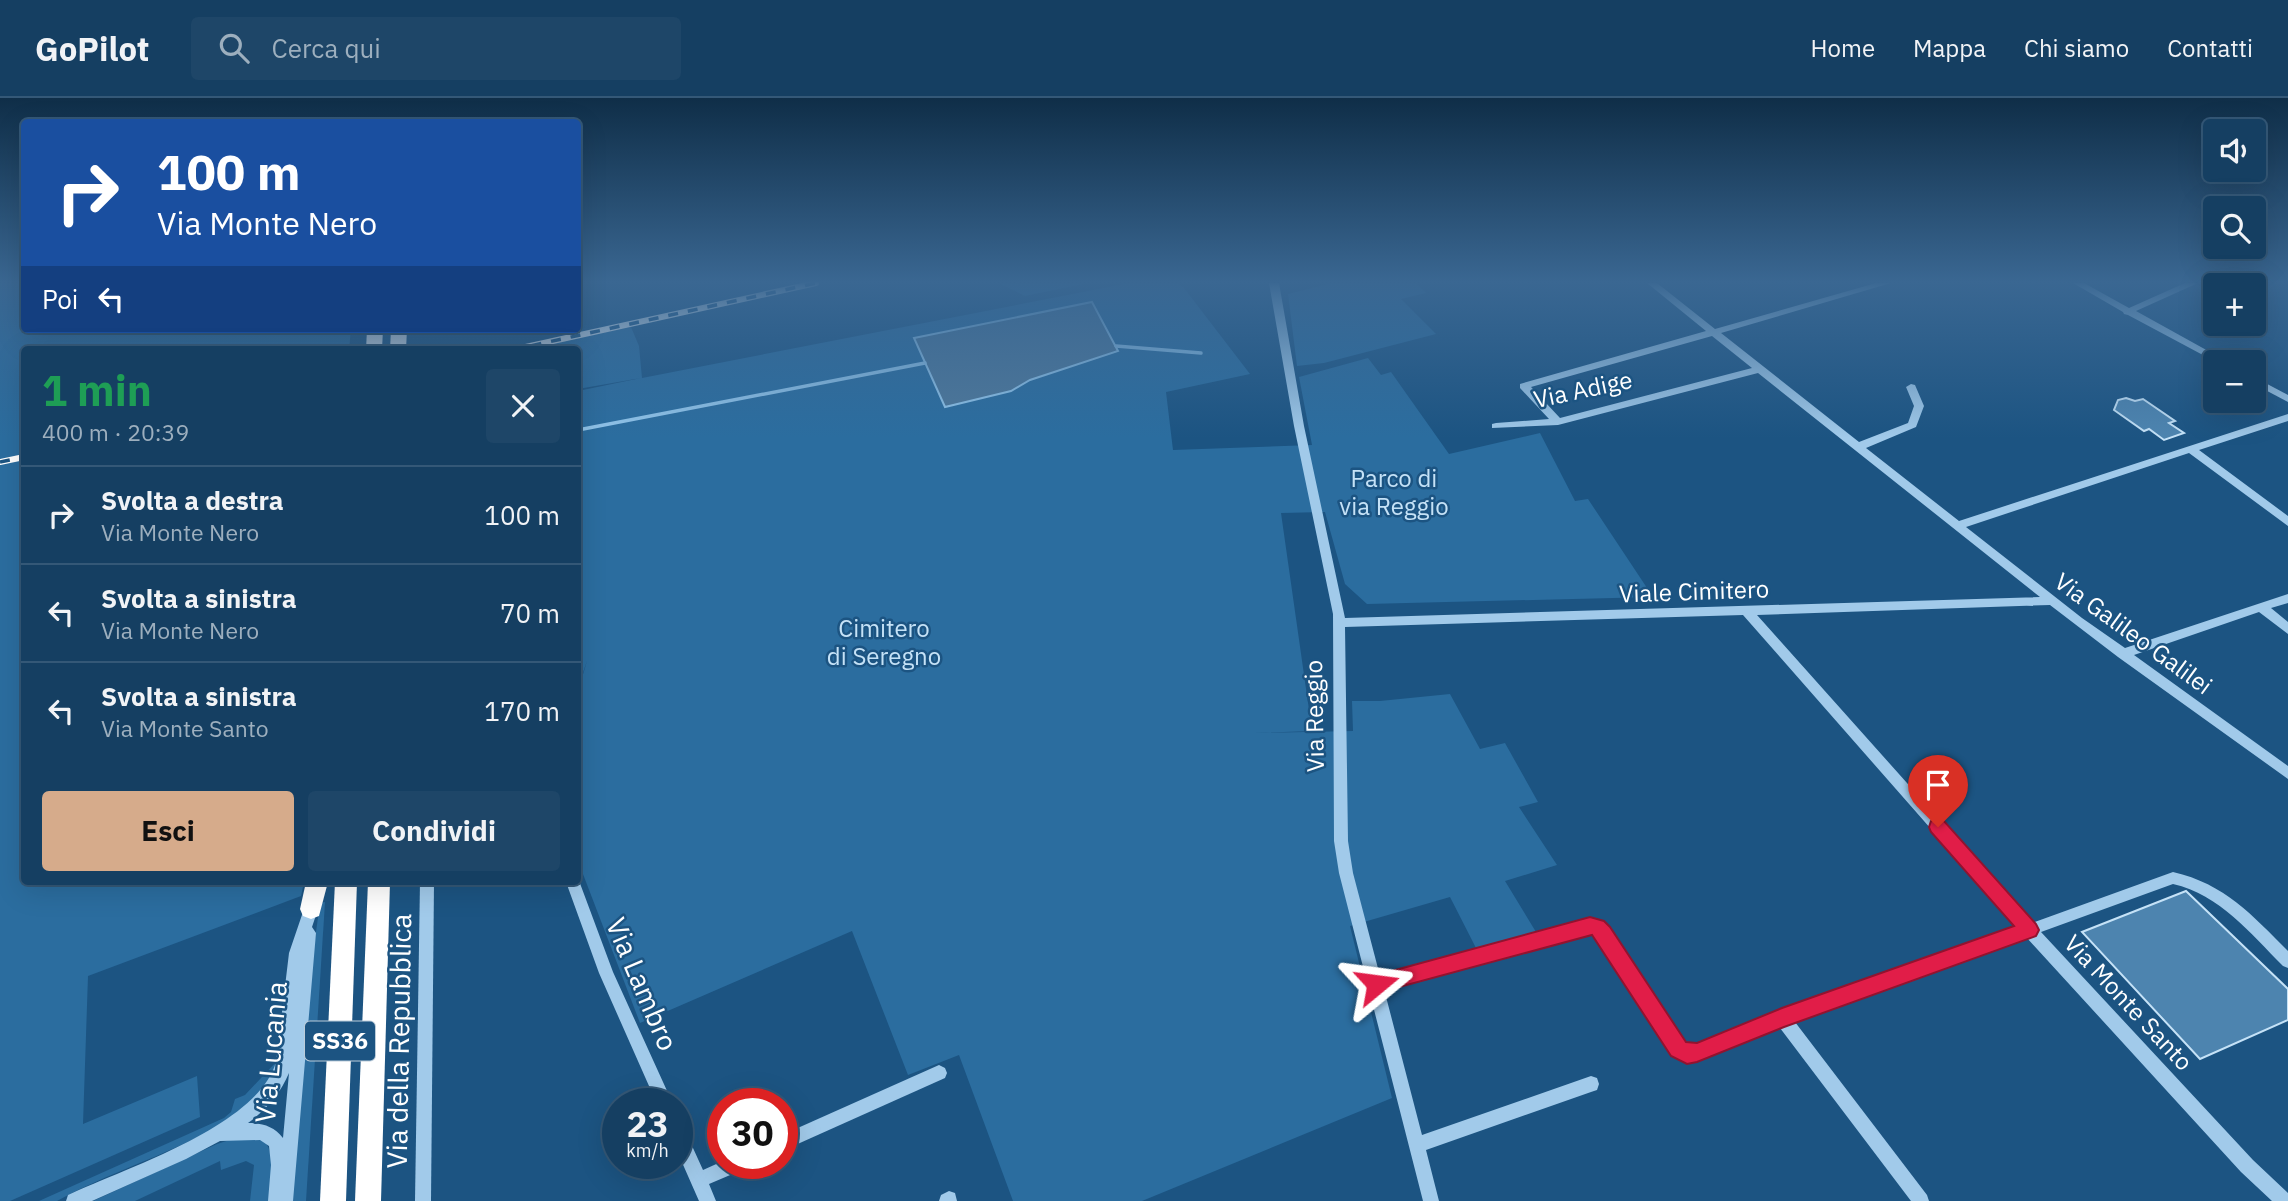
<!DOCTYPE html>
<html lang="it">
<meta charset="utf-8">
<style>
body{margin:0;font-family:"IBM Plex Sans",sans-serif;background:#1e4668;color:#f1f3f6;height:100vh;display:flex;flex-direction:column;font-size:26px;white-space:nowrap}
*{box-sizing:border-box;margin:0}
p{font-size:23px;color:#9dafbe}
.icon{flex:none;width:38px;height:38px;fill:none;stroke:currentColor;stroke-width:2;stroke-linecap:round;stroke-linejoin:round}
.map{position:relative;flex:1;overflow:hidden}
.drawer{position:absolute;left:21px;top:248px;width:560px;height:539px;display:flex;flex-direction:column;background:#153f62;border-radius:7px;box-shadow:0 7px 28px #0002,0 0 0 2px #345877}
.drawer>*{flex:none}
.guide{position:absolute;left:21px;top:21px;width:560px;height:214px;border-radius:7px;box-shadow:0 7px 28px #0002,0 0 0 2px #345877;background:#1a4fa0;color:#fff;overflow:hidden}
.tools{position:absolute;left:2203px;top:21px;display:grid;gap:14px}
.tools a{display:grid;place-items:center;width:63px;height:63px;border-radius:7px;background:#153f62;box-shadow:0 7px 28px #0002,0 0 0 2px #345877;font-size:35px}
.speed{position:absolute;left:602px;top:990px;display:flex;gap:14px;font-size:35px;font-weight:700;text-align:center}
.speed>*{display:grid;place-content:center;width:91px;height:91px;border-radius:50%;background:#153f62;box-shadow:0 7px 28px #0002,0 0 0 2px #345877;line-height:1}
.speed small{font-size:18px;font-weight:400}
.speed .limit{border:10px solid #d22;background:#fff;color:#111}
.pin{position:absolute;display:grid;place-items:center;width:60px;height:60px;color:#fff;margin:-72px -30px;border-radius:50% 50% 50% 0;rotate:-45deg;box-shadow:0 0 7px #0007}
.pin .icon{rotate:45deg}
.me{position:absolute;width:77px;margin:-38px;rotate:74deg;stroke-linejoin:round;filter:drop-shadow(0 0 5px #0008)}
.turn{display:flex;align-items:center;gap:24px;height:147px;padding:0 21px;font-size:32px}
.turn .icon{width:91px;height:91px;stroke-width:2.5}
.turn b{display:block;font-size:49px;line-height:60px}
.then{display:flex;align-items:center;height:66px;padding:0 21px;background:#0003;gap:14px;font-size:26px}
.round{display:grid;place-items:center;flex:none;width:74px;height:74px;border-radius:7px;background:#1e4668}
.head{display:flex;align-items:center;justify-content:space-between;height:119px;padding:0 21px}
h1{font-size:42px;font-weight:700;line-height:52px;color:#1e9e55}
.cta{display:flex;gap:14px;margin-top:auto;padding:14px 21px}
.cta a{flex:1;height:80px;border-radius:7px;background:#d6ab8b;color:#111;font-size:28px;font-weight:700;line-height:80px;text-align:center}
.cta a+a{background:#1e4668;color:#f1f3f6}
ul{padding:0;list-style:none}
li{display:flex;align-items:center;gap:21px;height:98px;padding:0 21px;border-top:2px solid #345877}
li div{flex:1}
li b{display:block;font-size:26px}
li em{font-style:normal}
header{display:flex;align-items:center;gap:42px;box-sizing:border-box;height:98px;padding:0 35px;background:#153f62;border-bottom:2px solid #345877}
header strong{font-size:33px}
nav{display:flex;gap:38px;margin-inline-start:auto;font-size:24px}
.search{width:490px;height:63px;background:#1e4668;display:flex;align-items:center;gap:18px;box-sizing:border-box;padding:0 24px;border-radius:7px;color:#9dafbe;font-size:26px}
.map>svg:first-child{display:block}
</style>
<header>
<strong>GoPilot</strong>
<div class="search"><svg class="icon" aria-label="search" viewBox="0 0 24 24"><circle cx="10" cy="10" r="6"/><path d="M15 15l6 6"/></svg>Cerca qui</div>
<nav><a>Home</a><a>Mappa</a><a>Chi siamo</a><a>Contatti</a></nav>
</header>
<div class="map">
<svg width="2288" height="1103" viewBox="0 0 2288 1103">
<rect width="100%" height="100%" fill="#1c5482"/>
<g fill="#2b6d9f">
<path d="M 0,185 L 24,185 L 24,231 L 351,231 L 349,252 L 24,252 L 24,784 L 304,784 L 301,798 L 88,878 L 83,1026 L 197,978 L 200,1019 L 10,1103 L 0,1103 Z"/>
<path d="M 999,185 L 1088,185 L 1025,198 Z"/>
<path d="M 1129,185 L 1177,185 L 1184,190 L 1250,276 L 1166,294 L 1173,352 L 1312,347 L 1299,279 L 1368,260 L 1381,277 L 1391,274 L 1449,356 L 1540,335 L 1575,403 L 1588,401 L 1653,499 L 1367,506 L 1345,486 L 1325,414 L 1281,415 L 1312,633 L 1253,635 L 1353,633 L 1352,603 L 1380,603 L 1450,596 L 1480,651 L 1505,645 L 1538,704 L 1519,709 L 1557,767 L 1505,783 L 1536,834 L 1476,850 L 1450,799 L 1350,828 L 1392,1000 L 1142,1103 L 1013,1103 L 959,957 L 908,977 L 852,833 L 640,925 L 578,763 L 578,593 L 587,563 L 578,589 L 578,293 L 641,280 L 578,291 L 578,252 L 522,252 L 631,229 L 639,248 L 642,280 Z"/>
<path d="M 1332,185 L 1416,185 L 1426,195 L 1401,201 L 1436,236 L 1324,265 L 1297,268 L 1288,196 Z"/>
<path d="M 325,804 L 306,1103 L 291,1103 L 304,921 L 320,805 Z"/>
<path d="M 277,963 C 274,979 263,997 249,1008 C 198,1048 116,1070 57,1103 L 39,1103 L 224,1020 L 231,1014 L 235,1001 L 245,997 Z"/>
<path d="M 239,1039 L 264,1042 C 277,1059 271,1083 270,1103 L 250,1103 L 254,1067 L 246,1063 L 221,1072 L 220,1063 L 135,1103 L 93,1103 L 217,1046 Z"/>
</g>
<path fill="#4f789a" stroke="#94c7ec" stroke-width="2" d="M 1092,204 L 1118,253 L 1030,282 L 1011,293 L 945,309 L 914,240 Z"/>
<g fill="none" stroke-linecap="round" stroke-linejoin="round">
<g stroke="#94c7ec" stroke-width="3.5">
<path d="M 1116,248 L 1201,255"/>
<path d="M 578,332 L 925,265"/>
</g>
</g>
<g fill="#4d84af" stroke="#c5e2f7" stroke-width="2">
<path d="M 2126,300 L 2135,303 L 2143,301 L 2175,323 L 2169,325 L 2184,335 L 2164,342 L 2149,331 L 2144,333 L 2114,312 L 2118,302 Z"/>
<path d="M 2186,793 L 2288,891 L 2288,922 L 2200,961 L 2082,834 Z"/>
</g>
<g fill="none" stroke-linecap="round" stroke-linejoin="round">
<g fill="#a1caea" fill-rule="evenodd">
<path d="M 1269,185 L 1279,185 L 1304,328 L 1345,520 L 2040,499 L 1758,275 L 1558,327 L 1492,330 L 1492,326 L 1496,325 L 1549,321 L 1520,290 L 1520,286 L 1706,233 L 1647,185 L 1657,185 L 1715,231 L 1876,185 L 1891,185 L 1721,235 L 1859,344 L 1908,325 L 1914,308 L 1906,289 L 1911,286 L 1915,287 L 1924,308 L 1916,329 L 1866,350 L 1959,423 L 2288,316 L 2288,323 L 2199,352 L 2288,418 L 2288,428 L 2189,355 L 1966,429 L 2082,520 L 2125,550 L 2288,496 L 2288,505 L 2271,510 L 2288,524 L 2288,536 L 2259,514 L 2134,557 L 2288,668 L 2288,681 L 2118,559 L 2050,507 L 1757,517 L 2032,825 L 2173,774 C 2225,786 2252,817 2288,853 L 2288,870 L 2283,868 C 2250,835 2220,797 2173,786 L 2041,834 L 2253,1062 L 2288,1095 L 2288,1103 L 2272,1103 L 2241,1074 L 2027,840 L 1795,924 L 1927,1097 L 1929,1103 L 1911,1103 L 1780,930 L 1687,964 L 1673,956 L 1593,834 L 1590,834 L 1384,891 L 1422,1037 L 1591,978 L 1597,980 L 1599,986 L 1597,992 L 1591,994 L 1426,1052 L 1439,1103 L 1423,1103 L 1339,775 L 1334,743 L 1333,516 L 1294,328 ZM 1712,238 L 1752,270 L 1560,320 L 1531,289 ZM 1743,517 L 2018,830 L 1688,948 L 1683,946 L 1603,824 L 1590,820 L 1380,878 L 1353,775 L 1348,743 L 1345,529 Z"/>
<path d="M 2073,185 L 2084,185 L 2129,210 L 2185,185 L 2198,185 L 2136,213 L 2228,264 L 2216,264 L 2128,217 L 2124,216 L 2123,214 Z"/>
<path d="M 2254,279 L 2288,297 L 2288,304 L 2254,286 Z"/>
<path d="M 578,780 L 613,874 L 673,1006 L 657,1006 L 599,875 L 566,784 L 578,784 Z"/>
<path d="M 420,784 L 434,784 L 431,1103 L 415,1103 Z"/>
<path d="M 311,805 L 316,806 L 318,811 L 312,829 L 316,835 L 293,1103 L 268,1103 L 271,1067 L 269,1048 L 260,1042 L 220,1043 L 186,1061 L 92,1103 L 66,1103 L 68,1097 C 125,1070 258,1028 276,964 L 289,855 L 304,811 L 306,806 ZM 289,975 L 283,1040 C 274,1028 262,1025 248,1025 C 267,1011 280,996 289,975 Z"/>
<path d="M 939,967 L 945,970 L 947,975 L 945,980 L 782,1053 L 782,1037 Z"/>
<path d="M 677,1026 L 683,1028 L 703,1072 L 723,1063 L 723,1066 L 744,1066 L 742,1072 L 709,1086 L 716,1103 L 699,1103 L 677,1053 Z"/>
<path d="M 949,1093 L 955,1095 L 957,1103 L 939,1103 L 941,1097 Z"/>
</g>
<g fill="#fff" fill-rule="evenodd">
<path d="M 367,231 L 383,231 L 382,252 L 366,252 Z"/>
<path d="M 391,231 L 407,231 L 406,252 L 390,252 Z"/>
<path d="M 306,784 L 328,784 L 319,818 L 311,821 L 303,818 L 300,811 Z"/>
<path d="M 335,784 L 357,784 L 346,1103 L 320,1103 Z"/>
<path d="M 368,784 L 390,784 L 381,1103 L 355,1103 Z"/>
</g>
<g stroke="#fff" stroke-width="6">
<g id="rail">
<path d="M 512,252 L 816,185"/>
<path d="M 0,364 L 24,359"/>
</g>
</g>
<use href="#rail" stroke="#1c5482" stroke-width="3.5" stroke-dasharray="10" stroke-linecap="butt"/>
</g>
<linearGradient id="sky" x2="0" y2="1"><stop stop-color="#0f2e48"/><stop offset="0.54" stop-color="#3a6792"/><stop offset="1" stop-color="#3a6792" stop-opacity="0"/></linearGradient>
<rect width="2288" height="340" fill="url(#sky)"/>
<path fill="#e11d48" stroke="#92132f" stroke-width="2" d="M 1938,721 L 1944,723 L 2036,826 L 2039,832 L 2036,838 L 1784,929 L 1697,964 L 1687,966 L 1671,958 L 1592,837 L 1377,895 L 1370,893 L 1367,886 L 1370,880 L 1377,877 L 1590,819 L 1604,823 L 1610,829 L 1686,944 L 1697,945 L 1782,910 L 2014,828 L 1931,734 L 1929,729 L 1931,723 Z"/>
<g text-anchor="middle" stroke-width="5" stroke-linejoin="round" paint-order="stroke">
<rect fill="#1c5482" stroke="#bbccda" stroke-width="2" x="305" y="923.5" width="70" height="39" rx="5"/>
<g font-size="23" font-weight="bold" fill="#fff">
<text x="340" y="951">SS36</text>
</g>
<g font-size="24" fill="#fff" stroke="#1c5482">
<text transform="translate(1583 292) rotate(-12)" y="8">Via Adige</text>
<text transform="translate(1694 494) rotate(-2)" y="8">Viale Cimitero</text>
<text transform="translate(2133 536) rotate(36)" y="8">Via Galileo Galilei</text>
<text transform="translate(1315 618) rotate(-91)" y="8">Via Reggio</text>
<text transform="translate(2128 905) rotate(47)" y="8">Via Monte Santo</text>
</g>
<g font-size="24" fill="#c5e2f7" stroke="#1c5482">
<text x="1394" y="389">Parco di<tspan x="1394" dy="28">via Reggio</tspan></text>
<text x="884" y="539">Cimitero<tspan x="884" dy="28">di Seregno</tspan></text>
</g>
<g font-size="28" fill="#fff" stroke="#1c5482">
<text transform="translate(642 886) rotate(67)" y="10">Via Lambro</text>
<text transform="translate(399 943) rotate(-89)" y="10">Via della Repubblica</text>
<text transform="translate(271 954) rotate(-85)" y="10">Via Lucania</text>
</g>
</g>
</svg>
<div class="tools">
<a><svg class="icon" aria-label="sound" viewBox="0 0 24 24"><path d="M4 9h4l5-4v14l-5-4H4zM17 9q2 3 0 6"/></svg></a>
<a><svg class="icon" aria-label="search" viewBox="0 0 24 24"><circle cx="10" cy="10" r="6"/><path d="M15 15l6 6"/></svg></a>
<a>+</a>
<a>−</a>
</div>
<div class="speed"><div>23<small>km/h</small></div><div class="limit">30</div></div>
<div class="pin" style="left:1938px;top:729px;background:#d93025"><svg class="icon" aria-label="arrive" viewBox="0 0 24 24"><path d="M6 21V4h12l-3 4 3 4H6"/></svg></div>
<svg class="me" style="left:1377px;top:886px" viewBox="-20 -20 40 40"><path d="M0-17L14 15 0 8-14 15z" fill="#e11d48" stroke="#fff" stroke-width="4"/></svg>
<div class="guide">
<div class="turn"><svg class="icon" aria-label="right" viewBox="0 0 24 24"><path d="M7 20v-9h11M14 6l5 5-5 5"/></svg><div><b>100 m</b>Via Monte Nero</div></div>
<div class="then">Poi<svg class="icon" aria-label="left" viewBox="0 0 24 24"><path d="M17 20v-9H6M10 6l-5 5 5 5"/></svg></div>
</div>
<section class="drawer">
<div class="head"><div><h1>1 min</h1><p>400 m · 20:39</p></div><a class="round"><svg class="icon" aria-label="close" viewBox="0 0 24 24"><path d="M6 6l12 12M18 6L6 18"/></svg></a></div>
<ul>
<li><svg class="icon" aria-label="right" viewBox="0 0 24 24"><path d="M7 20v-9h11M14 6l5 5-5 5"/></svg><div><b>Svolta a destra</b><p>Via Monte Nero</p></div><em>100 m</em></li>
<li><svg class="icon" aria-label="left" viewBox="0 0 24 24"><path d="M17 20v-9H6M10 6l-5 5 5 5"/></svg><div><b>Svolta a sinistra</b><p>Via Monte Nero</p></div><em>70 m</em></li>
<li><svg class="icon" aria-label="left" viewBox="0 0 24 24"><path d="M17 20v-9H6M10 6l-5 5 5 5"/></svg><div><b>Svolta a sinistra</b><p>Via Monte Santo</p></div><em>170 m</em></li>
</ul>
<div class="cta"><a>Esci</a><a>Condividi</a></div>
</section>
</div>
